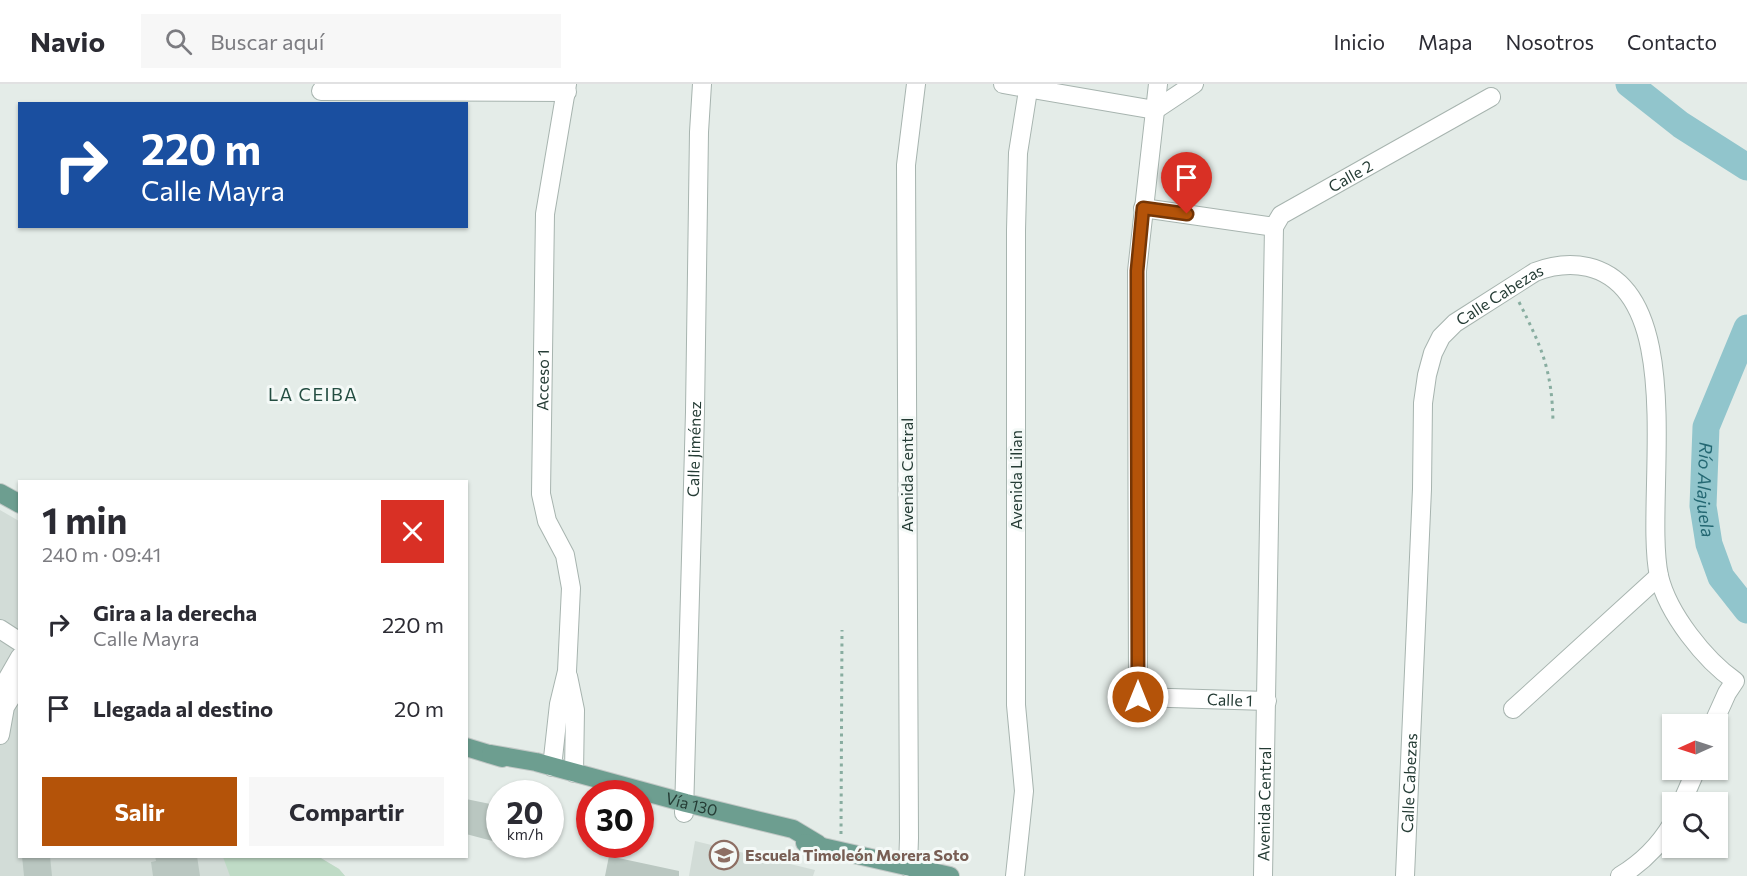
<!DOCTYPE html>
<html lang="es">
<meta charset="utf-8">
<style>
body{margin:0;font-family:Commissioner,sans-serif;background:#f7f7f7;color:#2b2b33;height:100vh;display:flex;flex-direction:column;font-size:22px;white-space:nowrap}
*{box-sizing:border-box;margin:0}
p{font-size:20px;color:#7c7c81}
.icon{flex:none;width:33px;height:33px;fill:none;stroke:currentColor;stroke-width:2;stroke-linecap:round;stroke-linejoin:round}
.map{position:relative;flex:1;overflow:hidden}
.side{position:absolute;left:18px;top:396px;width:450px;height:378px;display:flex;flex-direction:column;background:#fff;border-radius:0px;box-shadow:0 2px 4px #0004}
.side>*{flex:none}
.guide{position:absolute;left:18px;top:18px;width:450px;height:126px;border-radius:0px;box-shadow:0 2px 4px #0004;background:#1a4fa0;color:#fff;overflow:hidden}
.needle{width:39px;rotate:267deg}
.tools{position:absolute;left:1662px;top:630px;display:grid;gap:12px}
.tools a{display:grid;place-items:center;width:66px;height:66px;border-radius:0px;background:#fff;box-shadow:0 2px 4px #0004;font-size:30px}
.speed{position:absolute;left:486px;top:696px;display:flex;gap:12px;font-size:30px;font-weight:700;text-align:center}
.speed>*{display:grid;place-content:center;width:78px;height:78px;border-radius:50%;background:#fff;box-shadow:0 2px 4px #0004;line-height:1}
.speed small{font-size:15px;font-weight:400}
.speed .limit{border:9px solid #d22;background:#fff;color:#111}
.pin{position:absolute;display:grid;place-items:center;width:51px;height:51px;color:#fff;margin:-62px -26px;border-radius:50% 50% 50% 0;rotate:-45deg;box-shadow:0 0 6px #0007}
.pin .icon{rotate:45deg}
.me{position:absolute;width:66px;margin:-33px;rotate:0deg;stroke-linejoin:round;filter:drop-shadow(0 0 4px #0008)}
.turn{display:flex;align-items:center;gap:21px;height:126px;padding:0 24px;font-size:27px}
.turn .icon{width:78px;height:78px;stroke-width:2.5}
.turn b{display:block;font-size:42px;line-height:51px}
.round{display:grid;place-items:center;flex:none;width:63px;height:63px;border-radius:0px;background:#f7f7f7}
.overview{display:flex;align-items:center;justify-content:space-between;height:102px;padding:0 24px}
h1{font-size:36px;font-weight:700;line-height:45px}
.action{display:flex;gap:12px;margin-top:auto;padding:12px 24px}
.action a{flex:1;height:69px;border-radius:0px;background:#b45309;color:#fff;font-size:24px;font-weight:700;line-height:69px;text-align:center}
.action a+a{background:#f7f7f7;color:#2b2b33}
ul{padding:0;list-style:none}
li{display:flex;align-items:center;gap:18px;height:84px;padding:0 24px}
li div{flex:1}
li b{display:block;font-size:22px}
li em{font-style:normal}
header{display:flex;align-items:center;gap:36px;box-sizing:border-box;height:84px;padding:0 30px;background:#fff;border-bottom:2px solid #e1e1e2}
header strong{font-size:28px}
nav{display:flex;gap:33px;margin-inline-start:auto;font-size:21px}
.search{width:420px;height:54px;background:#f7f7f7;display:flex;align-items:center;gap:15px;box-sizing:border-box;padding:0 21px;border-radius:0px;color:#7c7c81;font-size:22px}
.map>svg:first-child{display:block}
</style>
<header>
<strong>Navio</strong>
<div class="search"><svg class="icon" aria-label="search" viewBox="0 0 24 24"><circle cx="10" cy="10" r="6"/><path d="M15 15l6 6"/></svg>Buscar aquí</div>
<nav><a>Inicio</a><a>Mapa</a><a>Nosotros</a><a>Contacto</a></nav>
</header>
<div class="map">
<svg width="1747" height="792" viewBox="0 0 1747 792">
<rect width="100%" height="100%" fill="#e4ece8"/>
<g fill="#d2dcd7">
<path d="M 0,426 L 19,437 L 20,772 L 319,773 L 339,785 L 345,792 L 0,792 Z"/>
<path d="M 695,757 L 815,786 L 813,792 L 689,792 Z"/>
</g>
<path fill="#bfdbc6" d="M 223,773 L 319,773 L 339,785 L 345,792 L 230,792 Z"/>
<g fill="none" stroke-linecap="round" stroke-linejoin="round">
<g stroke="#91c5cc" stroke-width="27">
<path d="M 1629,0 L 1681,41 L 1747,83"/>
<path id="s1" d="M 1747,244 L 1706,343 L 1703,422 L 1709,460 L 1721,493 L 1747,526"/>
</g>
</g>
<g fill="#bac7c1">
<path d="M 466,715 L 500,722 L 500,759 L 466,750 Z"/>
<path d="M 22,772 L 50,772 L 52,792 L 24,792 Z"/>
<path d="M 155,772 L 197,772 L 200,792 L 153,792 L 151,778 L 156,777 Z"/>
<path d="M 609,772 L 679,787 L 679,792 L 605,792 Z"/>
</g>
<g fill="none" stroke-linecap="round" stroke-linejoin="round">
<g stroke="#a7b4af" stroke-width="20">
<g id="minor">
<path d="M 1003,0 L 1155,26 L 1194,0"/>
<path id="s2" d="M 1158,0 L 1137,187 L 1138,613 L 1267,617"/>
<path d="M 321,7 L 567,8"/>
<path id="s3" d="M 1143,124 L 1274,143 L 1281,131 L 1491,13"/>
<path d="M 0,545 L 20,558"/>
<path d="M 568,592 L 575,626 L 574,689"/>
<path d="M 0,608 L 20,573"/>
<path d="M 1513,625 L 1659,492"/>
<path d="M 0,651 L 5,623 L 20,599"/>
<path id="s4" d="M 552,683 L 559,620 L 567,587 L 571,504 L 565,471 L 547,437 L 541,410 L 545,130 L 567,0"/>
<path d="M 1682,718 L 1696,686"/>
<path id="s5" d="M 684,729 L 695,328 L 699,48 L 702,0"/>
<path d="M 908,783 L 909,754 L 906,81 L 916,0"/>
<path d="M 1015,792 L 1024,707 L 1016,621 L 1016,146 L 1018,69 L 1029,0"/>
<path id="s6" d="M 1263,792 L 1274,143"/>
<path id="s7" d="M 1405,792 L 1422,405 L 1423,319 L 1427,291 L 1433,269 L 1441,253 L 1455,239 L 1535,188 C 1553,181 1570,179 1588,183 C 1691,207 1643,417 1659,492 C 1668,530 1705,576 1735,597 L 1727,609 L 1713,640"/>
<path d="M 1620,792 C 1643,778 1659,762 1672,740"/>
</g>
</g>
<g stroke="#c2c8c6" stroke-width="20">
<g id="major">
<path d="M 0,409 L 20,420"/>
<path d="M 466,663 L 502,674"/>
<path id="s8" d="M 491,670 L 536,678 L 686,719 L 793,745 L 818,760"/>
<path d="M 805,759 L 950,792"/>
</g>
</g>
<g stroke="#88ada0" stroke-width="3" stroke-dasharray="3 4.5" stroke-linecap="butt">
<path d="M 1519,218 C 1542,264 1552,286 1553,338"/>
<path d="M 841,750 L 842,546"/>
</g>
<use href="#minor" stroke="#fff" stroke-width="18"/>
<use href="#major" stroke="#6d9e90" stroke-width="18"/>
</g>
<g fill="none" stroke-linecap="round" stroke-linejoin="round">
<g stroke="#753606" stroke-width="15">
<path id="route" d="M 1138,613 L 1137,187 L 1143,124 L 1187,130"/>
</g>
<use href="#route" stroke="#b45309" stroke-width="10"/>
</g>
<defs>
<g id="school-ring" transform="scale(1.5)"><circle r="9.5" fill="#f4f9f7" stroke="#8d6e63" stroke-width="1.5"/><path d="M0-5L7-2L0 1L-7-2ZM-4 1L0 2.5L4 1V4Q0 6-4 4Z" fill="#8d6e63"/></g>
</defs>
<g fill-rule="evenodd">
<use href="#school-ring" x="724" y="771"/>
</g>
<g text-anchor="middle" stroke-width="6" stroke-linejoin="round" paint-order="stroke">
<g font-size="16" fill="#253c35" stroke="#f4f9f7">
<text dy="6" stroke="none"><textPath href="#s3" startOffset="226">Calle 2</textPath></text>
<text dy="6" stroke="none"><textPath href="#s7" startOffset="615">Calle Cabezas</textPath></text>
<text dy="6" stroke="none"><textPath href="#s4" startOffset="394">Acceso 1</textPath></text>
<text dy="6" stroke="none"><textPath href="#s5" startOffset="364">Calle Jiménez</textPath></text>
<text transform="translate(907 391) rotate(-90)" y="6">Avenida Central</text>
<text transform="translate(1016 396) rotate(-90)" y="6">Avenida Lilian</text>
<text dy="6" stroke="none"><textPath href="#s2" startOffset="706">Calle 1</textPath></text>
<text dy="6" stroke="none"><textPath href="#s7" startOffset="93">Calle Cabezas</textPath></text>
<text dy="6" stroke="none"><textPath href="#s8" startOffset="207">Vía 130</textPath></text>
<text dy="6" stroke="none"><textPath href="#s6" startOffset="72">Avenida Central</textPath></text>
</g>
<g font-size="16" font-weight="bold" fill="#785e54" stroke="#f4f9f7" text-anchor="start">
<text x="745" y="777">Escuela Timoleón Morera Soto</text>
</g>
<g font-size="18" letter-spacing="1.5" fill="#234d41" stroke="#f4f9f7">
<text x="313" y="317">LA CEIBA</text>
</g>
<g font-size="18" font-style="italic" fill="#246873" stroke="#f4f9f7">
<text dy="6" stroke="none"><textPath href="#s1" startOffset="170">Río Alajuela</textPath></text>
</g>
</g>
</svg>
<div class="tools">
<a><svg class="needle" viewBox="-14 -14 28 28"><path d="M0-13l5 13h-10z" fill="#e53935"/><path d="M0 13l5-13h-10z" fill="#7c7c81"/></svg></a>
<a><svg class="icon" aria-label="search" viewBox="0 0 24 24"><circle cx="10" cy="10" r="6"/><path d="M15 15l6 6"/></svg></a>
</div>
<div class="speed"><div>20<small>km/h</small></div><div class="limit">30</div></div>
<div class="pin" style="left:1187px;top:130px;background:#d93025"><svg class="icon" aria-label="arrive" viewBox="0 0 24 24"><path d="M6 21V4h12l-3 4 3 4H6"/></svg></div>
<svg class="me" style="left:1138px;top:613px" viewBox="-20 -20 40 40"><circle r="17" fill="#b45309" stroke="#fff" stroke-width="3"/><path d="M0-11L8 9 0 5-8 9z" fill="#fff"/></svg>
<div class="guide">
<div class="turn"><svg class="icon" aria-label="right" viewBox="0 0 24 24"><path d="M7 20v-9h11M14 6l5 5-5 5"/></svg><div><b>220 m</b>Calle Mayra</div></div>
</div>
<section class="side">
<div class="overview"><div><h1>1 min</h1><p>240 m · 09:41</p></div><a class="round" style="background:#d93025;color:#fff"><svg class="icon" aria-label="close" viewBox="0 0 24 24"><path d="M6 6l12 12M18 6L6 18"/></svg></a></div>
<ul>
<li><svg class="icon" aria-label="right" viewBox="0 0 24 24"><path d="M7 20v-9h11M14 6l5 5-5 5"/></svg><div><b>Gira a la derecha</b><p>Calle Mayra</p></div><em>220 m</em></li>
<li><svg class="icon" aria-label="arrive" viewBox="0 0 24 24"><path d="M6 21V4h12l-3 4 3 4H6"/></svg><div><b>Llegada al destino</b></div><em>20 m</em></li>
</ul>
<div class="action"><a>Salir</a><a>Compartir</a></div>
</section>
</div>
